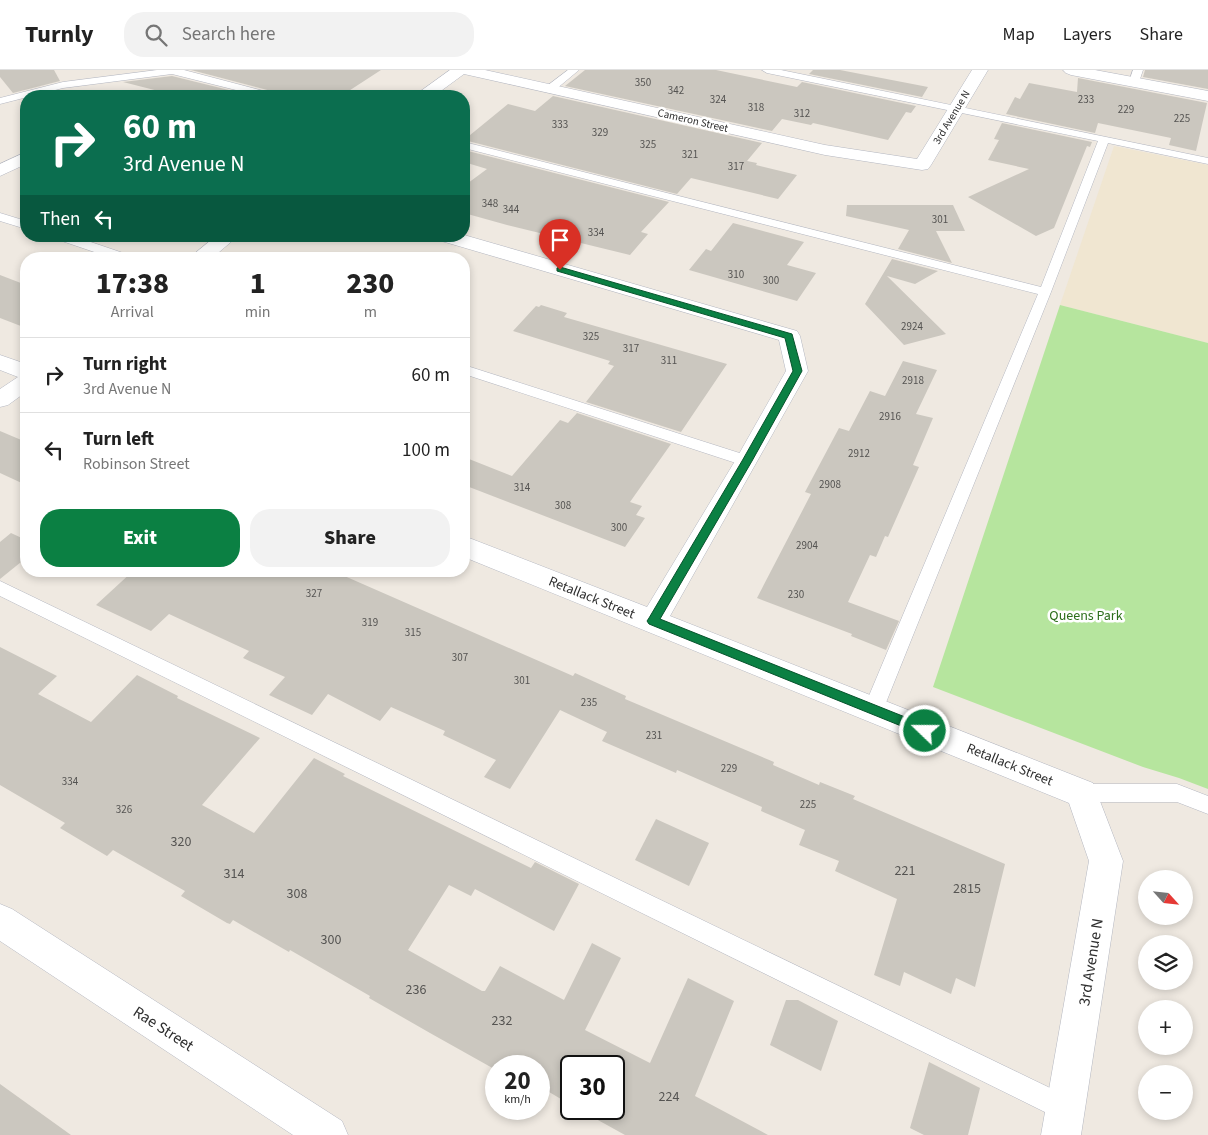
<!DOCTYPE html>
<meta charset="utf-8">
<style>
body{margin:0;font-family:"Source Sans 3",sans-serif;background:#f2f2f2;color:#222;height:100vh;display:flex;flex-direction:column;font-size:19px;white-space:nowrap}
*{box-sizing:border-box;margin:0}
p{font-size:16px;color:#767676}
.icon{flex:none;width:28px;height:28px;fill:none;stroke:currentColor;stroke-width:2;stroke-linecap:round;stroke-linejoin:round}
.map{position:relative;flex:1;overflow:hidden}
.details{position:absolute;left:20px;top:182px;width:450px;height:325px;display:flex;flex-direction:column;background:#fff;border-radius:20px;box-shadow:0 2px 8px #0003}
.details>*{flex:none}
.banner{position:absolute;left:20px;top:20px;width:450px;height:152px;border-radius:20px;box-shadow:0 2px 8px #0003;background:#0b6e4f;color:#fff;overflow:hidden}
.needle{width:32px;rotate:117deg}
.tools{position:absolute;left:1138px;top:800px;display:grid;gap:10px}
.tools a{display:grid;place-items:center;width:55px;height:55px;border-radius:50%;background:#fff;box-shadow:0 2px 8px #0003;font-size:25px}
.speed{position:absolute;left:485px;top:985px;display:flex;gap:10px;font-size:25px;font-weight:700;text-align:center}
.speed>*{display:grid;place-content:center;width:65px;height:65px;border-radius:50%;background:#fff;box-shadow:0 2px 8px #0003;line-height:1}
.speed small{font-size:12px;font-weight:400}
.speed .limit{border:2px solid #111;border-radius:8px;background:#fff;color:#111}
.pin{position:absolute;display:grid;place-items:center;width:42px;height:42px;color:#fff;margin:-51px -21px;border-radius:50% 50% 50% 0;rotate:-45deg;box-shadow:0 0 5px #0007}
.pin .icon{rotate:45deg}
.me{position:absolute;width:55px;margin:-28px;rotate:292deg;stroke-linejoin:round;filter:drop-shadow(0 0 4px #0008)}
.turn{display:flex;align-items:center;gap:18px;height:105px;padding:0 20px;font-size:22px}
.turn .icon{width:65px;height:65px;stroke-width:2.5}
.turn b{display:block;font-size:35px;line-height:42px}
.then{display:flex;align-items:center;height:48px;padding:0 20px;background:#0003;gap:10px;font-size:19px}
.eta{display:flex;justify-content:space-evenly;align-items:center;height:85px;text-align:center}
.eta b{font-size:30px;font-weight:800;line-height:35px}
.cta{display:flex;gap:10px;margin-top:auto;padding:10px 20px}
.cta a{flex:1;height:58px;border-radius:20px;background:#0b8043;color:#fff;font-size:20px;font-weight:800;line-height:58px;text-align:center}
.cta a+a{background:#f2f2f2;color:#222}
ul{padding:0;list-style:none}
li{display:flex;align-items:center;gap:15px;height:75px;padding:0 20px;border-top:1px solid #e0e0e0}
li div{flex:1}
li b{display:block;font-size:19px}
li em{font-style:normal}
header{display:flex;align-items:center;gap:30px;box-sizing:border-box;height:70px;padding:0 25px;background:#fff;border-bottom:1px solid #e0e0e0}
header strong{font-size:24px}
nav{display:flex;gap:28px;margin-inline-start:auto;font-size:18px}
.search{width:350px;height:45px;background:#f2f2f2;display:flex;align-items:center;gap:12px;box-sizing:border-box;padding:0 18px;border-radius:20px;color:#767676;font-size:19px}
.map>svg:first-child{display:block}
</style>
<header>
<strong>Turnly</strong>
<div class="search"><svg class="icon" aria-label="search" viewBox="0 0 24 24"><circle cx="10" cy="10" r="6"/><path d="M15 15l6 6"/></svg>Search here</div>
<nav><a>Map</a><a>Layers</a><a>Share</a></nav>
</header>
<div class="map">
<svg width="1208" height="1065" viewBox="0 0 1208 1065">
<rect width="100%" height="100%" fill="#efe9e1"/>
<path fill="#f0e6d1" d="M 1114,76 L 1208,95 L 1208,273 L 1060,235 Z"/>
<path fill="#b6e59e" d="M 1060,235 L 1208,273 L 1208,719 L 1179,708 L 1143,697 L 933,617 Z"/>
<g fill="#cbc7bf">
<path d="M 0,0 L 54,0 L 60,11 L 13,23 L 0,7 Z"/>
<path d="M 191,0 L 381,0 L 341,26 L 278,26 L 275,22 Z"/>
<path d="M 585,0 L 716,0 L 797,17 L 802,12 L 916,36 L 911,43 L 906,42 L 888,70 L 813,53 L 811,55 L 782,49 L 772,61 L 565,16 Z"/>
<path d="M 813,0 L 840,0 L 928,17 L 922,27 L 809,4 Z"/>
<path d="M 1145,0 L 1208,0 L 1208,19 L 1143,7 Z"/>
<path d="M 172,6 L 253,26 L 178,26 L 123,12 Z"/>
<path d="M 1078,8 L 1207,33 L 1196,81 L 1169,75 L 1171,68 L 1098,53 L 1095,63 L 1006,44 L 1015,27 L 1020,29 L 1029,13 L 1077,22 Z"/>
<path d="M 553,26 L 762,73 L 747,91 L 757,93 L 756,95 L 797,105 L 778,129 L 691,108 L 677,124 L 464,70 L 508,34 L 535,41 Z"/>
<path d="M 1002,53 L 1092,72 L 1090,77 L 1087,76 L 1054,158 L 1036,166 L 968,127 L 1029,99 L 988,90 L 999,70 L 994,69 Z"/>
<path d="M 464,80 L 669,132 L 641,162 L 648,164 L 630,185 L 507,155 L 464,143 L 464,116 L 487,99 L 464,92 Z"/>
<path d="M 847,135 L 953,135 L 965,161 L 936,161 L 952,193 L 898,179 L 909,160 L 846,146 Z"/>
<path d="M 733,153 L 804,172 L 787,195 L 816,203 L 797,231 L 689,200 L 706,179 L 711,181 Z"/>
<path d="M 892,189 L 938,201 L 915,214 L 887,206 L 946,264 L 904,275 L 865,234 Z"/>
<path d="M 0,205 L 26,215 L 26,258 L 0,248 Z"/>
<path d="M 541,235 L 567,243 L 564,247 L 727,294 L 681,362 L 586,332 L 614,296 L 608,294 L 610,291 L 513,261 L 536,236 L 539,237 Z"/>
<path d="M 903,291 L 937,300 L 916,344 L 933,348 L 913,395 L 919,397 L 888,467 L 885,466 L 876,487 L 870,485 L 848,532 L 899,551 L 886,580 L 851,566 L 852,564 L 757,528 L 811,424 L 805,422 L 839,358 L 849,361 L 870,321 L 885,326 Z"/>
<path d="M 577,343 L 671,374 L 630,432 L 642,436 L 636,445 L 645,448 L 625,477 L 464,415 L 464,387 L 512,406 L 560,350 L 568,353 Z"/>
<path d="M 0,361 L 26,372 L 26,415 L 0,403 Z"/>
<path d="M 11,463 L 26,470 L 26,488 L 0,509 L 0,472 Z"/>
<path d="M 133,501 L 333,501 L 573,606 L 575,603 L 626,626 L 625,629 L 774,692 L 773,695 L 819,715 L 820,712 L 855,726 L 853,729 L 1005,794 L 975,917 L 956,908 L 951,924 L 904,902 L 900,916 L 874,905 L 897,829 L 835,801 L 839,791 L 799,775 L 805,760 L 761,741 L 762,737 L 677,700 L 676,703 L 602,671 L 607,662 L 560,640 L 510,719 L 484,707 L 496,690 L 443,665 L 445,661 L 391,637 L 380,651 L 328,624 L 312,645 L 269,625 L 285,607 L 243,588 L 249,581 L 169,544 L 151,561 L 96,535 Z"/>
<path d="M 0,577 L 57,606 L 38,624 L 91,652 L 137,605 L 178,626 L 177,628 L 260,668 L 202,735 L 254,763 L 314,688 L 345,704 L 343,706 L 531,798 L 535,792 L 579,814 L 554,861 L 475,819 L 471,826 L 449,815 L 408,880 L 482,921 L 485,921 L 500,896 L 564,930 L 592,873 L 621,888 L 585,960 L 650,993 L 688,908 L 734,931 L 695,1026 L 768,1065 L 625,1065 L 578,1039 L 614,1039 L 614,996 L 571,996 L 571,1035 L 539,1016 L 539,996 L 503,996 L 496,993 L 496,1000 L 430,963 L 369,928 L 370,926 L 290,880 L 289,882 L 233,850 L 230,854 L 227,853 L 181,826 L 185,821 L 113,780 L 107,786 L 60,758 L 65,753 L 0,715 Z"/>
<path d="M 656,749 L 709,773 L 689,816 L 635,790 Z"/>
<path d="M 786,930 L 798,930 L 838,951 L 821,1001 L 770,975 Z"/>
<path d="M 929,992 L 980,1018 L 968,1065 L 924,1065 L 910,1058 Z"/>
<path d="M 0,1014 L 71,1065 L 0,1065 Z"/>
</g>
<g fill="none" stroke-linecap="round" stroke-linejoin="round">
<g stroke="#b4b7c1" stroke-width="1">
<g id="lane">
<path d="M 157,0 L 184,0 L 275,24 L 276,26 L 260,26 L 172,4 L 63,18 L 0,34 L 0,28 L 63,12 Z"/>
<path d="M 568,0 L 579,0 L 555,20 L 547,20 L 547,16 Z"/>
<path d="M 762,0 L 781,0 L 1208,88 L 1208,94 L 1108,73 L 1051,222 L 883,640 L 880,646 L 873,648 L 866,646 L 863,640 L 1038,224 L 464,78 L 464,72 L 1041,217 L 1098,71 L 767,3 Z"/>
<path d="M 1133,0 L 1143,0 L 1139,12 L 1134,15 L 1129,12 Z"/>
<path d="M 0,143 L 26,151 L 26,159 L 0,151 Z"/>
<path d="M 54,166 L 73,166 L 132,186 L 134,189 L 115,189 L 56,169 Z"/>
<path d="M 464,295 L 752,387 L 755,391 L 752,395 L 747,396 L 742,395 L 464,304 Z"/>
<path d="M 0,511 L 1075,1030 L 1078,1039 L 1075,1048 L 1066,1051 L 1057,1048 L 0,526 Z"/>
<path d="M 1082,714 L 1177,714 L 1208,726 L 1208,744 L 1177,732 L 1082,732 L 1075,729 L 1072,723 L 1075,717 Z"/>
</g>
</g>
<g stroke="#b4b7c1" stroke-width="1">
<g id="street">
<path d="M 450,0 L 485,0 L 825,75 L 917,89 L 972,0 L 988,0 L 931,95 L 928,99 L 922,100 L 825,85 L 464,4 L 434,26 L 416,26 L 418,23 Z"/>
<path d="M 1063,0 L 1095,0 L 1208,21 L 1208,31 L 1071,5 L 1066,3 Z"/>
<path d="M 26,82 L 26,94 L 0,106 L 0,94 Z"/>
<path d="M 464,165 L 797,261 L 800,266 L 808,301 L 670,546 L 1093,713 L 1123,791 L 1081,1065 L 1041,1065 L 1089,791 L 1069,733 L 464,487 L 464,466 L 647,537 L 735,391 L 786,301 L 779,270 L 438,170 L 436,166 Z"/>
<path d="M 216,166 L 238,166 L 211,189 L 188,189 Z"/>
<path d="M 0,285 L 26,294 L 26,322 L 8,335 L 0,337 L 0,319 L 18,307 L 0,300 Z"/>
<path d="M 0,834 L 12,839 L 342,1051 L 348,1065 L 293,1065 L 0,871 Z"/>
</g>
</g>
<use href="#lane" fill="#fff" fill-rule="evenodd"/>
<use href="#street" fill="#fff" fill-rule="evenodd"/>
</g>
<path fill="#0b8043" stroke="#07532c" d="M 560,197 L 792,264 L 802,301 L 752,391 L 660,549 L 930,657 L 932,661 L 930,664 L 925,666 L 921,664 L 649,554 L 647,551 L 649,548 L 742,391 L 793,301 L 785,268 L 557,201 L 557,198 Z"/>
<g text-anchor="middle" stroke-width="5" stroke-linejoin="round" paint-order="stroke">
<g font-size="11" fill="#555452">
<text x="643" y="16">350</text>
<text x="676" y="24">342</text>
<text x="718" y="33">324</text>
<text x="1086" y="33">233</text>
<text x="756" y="41">318</text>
<text x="1126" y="43">229</text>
<text x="802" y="47">312</text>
<text x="1182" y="52">225</text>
<text x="560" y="58">333</text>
<text x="600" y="66">329</text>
<text x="648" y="78">325</text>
<text x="690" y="88">321</text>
<text x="736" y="100">317</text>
<text x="490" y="137">348</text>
<text x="511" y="143">344</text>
<text x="940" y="153">301</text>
<text x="596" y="166">334</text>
<text x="736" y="208">310</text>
<text x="771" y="214">300</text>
<text x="912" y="260">2924</text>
<text x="591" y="270">325</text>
<text x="631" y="282">317</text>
<text x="669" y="294">311</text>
<text x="913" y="314">2918</text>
<text x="890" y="350">2916</text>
<text x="859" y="387">2912</text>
<text x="830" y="418">2908</text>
<text x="522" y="421">314</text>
<text x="563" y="439">308</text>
<text x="619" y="461">300</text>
<text x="807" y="479">2904</text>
<text x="314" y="527">327</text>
<text x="796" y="528">230</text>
<text x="370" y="556">319</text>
<text x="413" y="566">315</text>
<text x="460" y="591">307</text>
<text x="522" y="614">301</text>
<text x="589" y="636">235</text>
<text x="654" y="669">231</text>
<text x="729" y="702">229</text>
<text x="70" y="715">334</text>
<text x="808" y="738">225</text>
<text x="124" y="743">326</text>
</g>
<g font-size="11" fill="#2e2e2e" stroke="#fff">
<text transform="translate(951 47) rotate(-59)" y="4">3rd Avenue N</text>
<text transform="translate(693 50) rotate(13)" y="4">Cameron Street</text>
</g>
<g font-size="14" fill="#2e2e2e" stroke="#fff">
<text transform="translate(592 527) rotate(22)" y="5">Retallack Street</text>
<text transform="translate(1010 694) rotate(22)" y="5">Retallack Street</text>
</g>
<g font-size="14" fill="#2c6e1b" stroke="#fff">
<text x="1086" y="550">Queens Park</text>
</g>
<g font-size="14" fill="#555452">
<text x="181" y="776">320</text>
<text x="905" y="805">221</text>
<text x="234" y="808">314</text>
<text x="967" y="823">2815</text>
<text x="297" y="828">308</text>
<text x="331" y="874">300</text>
<text x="416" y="924">236</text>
<text x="502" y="955">232</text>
<text x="669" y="1031">224</text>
</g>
<g font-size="16" fill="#2e2e2e" stroke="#fff">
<text transform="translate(1090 892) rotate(-81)" y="6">3rd Avenue N</text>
<text transform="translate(164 958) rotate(33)" y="6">Rae Street</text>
</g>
</g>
</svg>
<div class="tools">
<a><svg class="needle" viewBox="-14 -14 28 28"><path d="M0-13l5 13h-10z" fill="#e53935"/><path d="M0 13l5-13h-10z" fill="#767676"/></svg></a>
<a><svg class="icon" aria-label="layers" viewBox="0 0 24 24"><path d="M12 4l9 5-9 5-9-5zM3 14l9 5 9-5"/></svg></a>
<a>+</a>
<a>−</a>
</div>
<div class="speed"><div>20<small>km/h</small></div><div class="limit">30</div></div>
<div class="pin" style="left:560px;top:200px;background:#d93025"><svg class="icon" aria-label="arrive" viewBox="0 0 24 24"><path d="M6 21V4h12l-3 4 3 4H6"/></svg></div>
<svg class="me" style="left:925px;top:661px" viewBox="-20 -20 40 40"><circle r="17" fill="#0b8043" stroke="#fff" stroke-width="3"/><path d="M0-11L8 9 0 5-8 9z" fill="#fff"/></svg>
<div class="banner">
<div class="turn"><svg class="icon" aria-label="right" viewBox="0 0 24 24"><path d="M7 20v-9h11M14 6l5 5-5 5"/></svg><div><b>60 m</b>3rd Avenue N</div></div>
<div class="then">Then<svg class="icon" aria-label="left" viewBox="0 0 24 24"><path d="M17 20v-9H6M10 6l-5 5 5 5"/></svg></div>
</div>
<section class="details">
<div class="eta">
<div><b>17:38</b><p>Arrival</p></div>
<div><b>1</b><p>min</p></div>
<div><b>230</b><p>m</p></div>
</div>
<ul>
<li><svg class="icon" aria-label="right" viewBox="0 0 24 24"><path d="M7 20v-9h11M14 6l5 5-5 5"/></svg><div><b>Turn right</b><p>3rd Avenue N</p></div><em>60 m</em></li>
<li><svg class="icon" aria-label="left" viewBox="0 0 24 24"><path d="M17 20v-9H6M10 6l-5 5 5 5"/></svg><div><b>Turn left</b><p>Robinson Street</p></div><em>100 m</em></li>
</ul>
<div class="cta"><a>Exit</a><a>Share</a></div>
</section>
</div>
